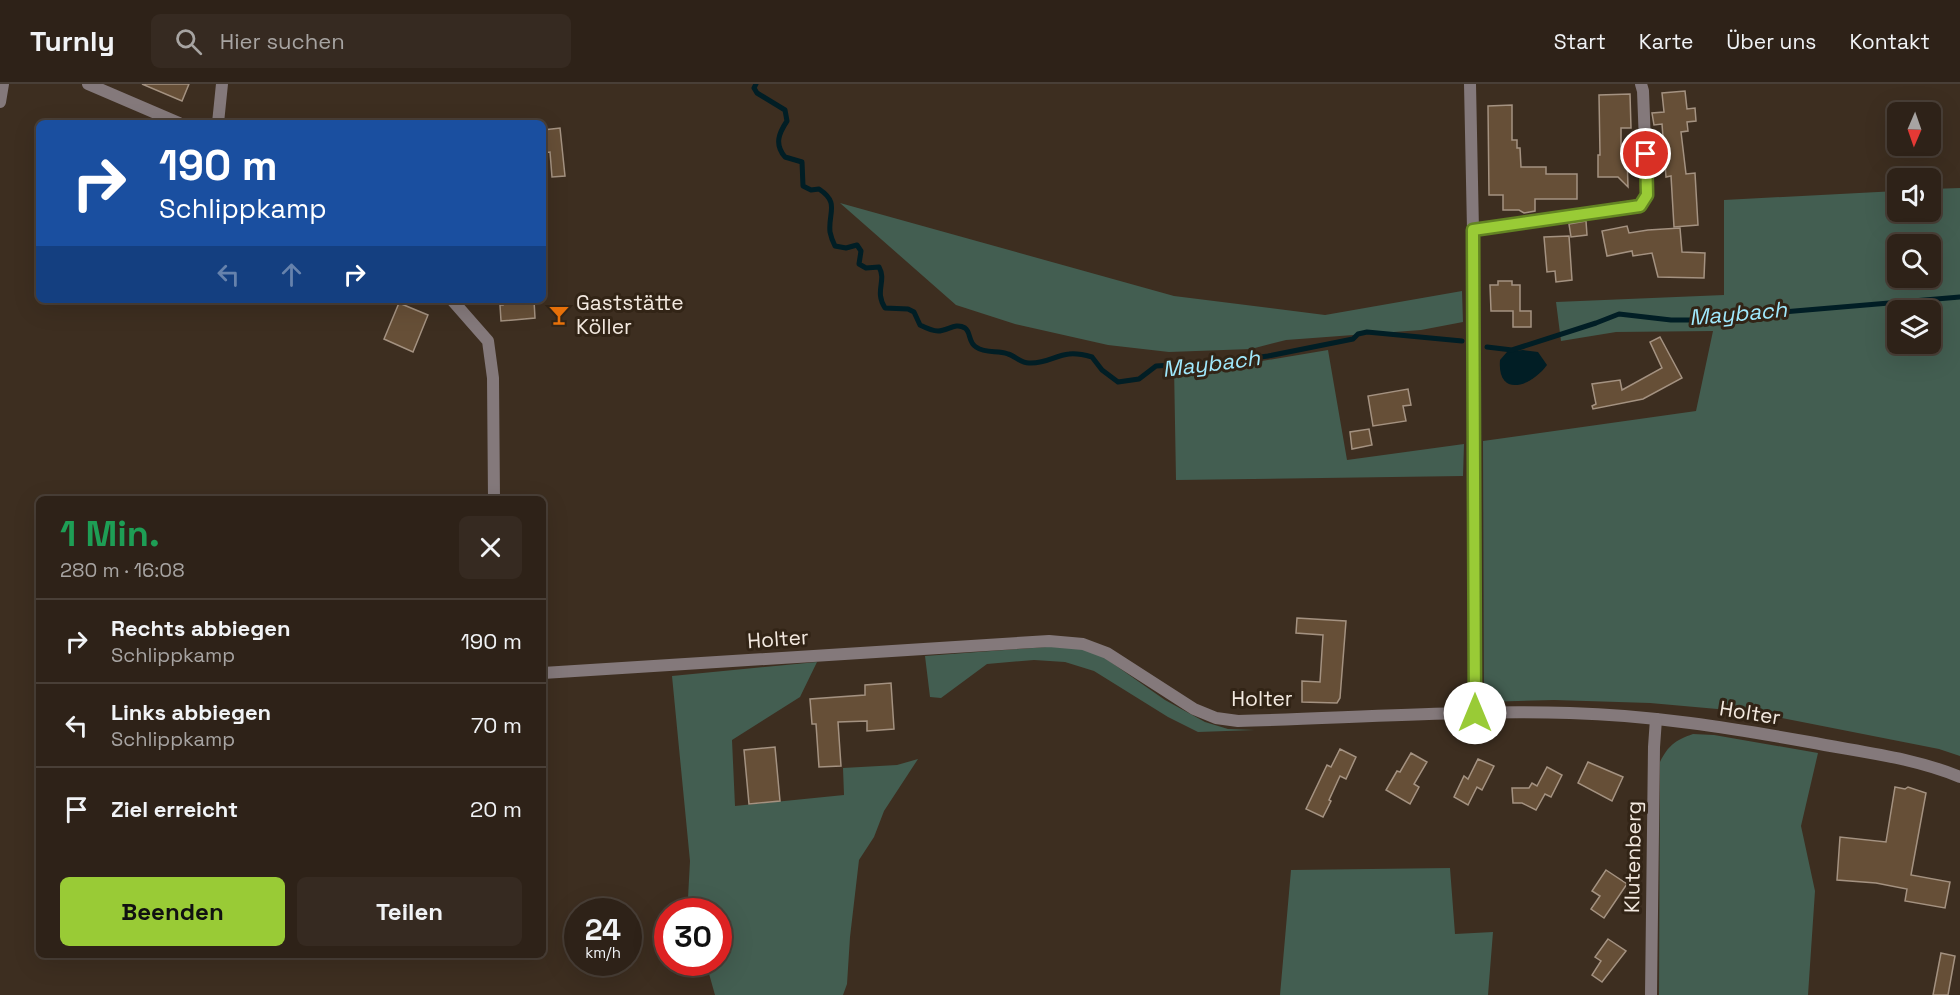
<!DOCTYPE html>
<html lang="de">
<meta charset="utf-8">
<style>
body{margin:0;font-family:"Space Grotesk",sans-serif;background:#362a21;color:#f1f3f6;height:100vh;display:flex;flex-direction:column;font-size:22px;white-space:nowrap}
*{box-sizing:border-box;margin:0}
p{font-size:20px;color:#a7a4a2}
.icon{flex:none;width:33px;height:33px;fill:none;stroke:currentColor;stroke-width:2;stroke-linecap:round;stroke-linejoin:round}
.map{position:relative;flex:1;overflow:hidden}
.sheet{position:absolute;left:36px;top:412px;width:510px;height:462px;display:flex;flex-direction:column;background:#2e2218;border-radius:9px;box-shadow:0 6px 24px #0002,0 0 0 2px #493f37}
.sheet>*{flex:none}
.guide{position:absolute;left:36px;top:36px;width:510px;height:183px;border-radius:9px;box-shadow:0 6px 24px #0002,0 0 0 2px #493f37;background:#1a4fa0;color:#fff;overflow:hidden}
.needle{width:39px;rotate:182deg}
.buttons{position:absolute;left:1887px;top:18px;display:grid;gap:12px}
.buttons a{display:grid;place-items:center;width:54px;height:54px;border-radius:9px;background:#2e2218;box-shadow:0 6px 24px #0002,0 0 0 2px #493f37;font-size:30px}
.speed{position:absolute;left:564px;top:814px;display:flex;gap:12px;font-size:30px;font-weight:700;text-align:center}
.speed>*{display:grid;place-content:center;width:78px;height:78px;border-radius:50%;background:#2e2218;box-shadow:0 6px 24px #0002,0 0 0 2px #493f37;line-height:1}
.speed small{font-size:15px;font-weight:400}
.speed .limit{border:9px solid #d22;background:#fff;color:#111}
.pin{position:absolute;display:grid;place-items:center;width:51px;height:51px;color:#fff;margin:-26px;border:3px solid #fff;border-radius:50%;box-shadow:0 2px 6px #0007}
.me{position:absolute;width:66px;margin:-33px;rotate:0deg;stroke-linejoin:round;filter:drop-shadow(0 0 4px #0008)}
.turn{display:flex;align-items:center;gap:21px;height:126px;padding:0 24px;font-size:27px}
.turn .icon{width:78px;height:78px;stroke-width:2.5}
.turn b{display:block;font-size:42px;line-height:51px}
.lanes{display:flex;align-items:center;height:57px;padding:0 24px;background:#0003;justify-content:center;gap:30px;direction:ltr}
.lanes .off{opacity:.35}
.round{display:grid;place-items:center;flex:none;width:63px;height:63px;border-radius:9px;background:#362a21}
.summary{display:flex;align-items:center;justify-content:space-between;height:102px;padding:0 24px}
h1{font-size:36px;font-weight:800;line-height:45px;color:#1e9e55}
.primary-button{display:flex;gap:12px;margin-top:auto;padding:12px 24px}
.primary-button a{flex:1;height:69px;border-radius:9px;background:#99cb36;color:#111;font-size:24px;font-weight:800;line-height:69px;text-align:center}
.primary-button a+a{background:#362a21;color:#f1f3f6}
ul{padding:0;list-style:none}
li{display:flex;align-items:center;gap:18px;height:84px;padding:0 24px;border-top:2px solid #493f37}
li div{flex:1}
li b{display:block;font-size:22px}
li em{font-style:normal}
header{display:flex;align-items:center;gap:36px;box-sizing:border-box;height:84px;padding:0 30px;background:#2e2218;border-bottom:2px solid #493f37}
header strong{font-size:28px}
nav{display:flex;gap:33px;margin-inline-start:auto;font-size:21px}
.search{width:420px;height:54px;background:#362a21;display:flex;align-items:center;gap:15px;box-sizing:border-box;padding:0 21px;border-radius:9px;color:#a7a4a2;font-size:22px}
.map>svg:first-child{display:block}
</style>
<header>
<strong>Turnly</strong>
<div class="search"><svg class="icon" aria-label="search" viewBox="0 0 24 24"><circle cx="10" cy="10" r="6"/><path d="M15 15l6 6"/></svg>Hier suchen</div>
<nav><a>Start</a><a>Karte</a><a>Über uns</a><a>Kontakt</a></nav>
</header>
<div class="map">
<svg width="1960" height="911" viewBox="0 0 1960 911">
<rect width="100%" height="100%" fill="#3d2e20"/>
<g fill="#435e51" fill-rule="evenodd">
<path d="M 1960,104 L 1960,672 L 1939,665 L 1751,628 L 1650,619 L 1554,616 L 1484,618 L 1483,357 L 1696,327 L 1713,247 L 1616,248 L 1561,257 L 1556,218 L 1724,211 L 1724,116 L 1897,107 L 1898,128 L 1930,128 L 1931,105 ZM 1898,160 L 1930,160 L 1930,194 L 1898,194 ZM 1898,226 L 1930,226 L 1930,260 L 1898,260 Z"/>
<path d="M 840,119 L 1174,212 L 1325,231 L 1462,207 L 1463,238 L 1421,246 L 1286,256 L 1251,265 L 1169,268 L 1108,261 L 1015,240 L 956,221 Z"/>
<path d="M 1328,266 L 1347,376 L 1464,360 L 1463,392 L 1176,396 L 1174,282 L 1262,277 Z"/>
<path d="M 1060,562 L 1079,564 L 1102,572 L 1165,616 L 1205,638 L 1228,645 L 1255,646 L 1198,648 L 1168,633 L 1094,587 L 1065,578 L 1034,576 L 987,580 L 941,614 L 930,613 L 925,572 Z"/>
<path d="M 817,578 L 800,613 L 732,656 L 735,722 L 844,711 L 843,684 L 897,681 L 918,675 L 884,727 L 874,753 L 859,776 L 850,853 L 847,900 L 843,911 L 715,911 L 706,879 L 718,879 L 718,828 L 692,828 L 688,814 L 690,777 L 672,592 Z"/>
<path d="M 1693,650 L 1714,651 L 1818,669 L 1801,742 L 1815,807 L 1808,911 L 1659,911 L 1660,678 C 1668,662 1675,656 1693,650 Z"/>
<path d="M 1450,784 L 1455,850 L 1493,848 L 1488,911 L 1280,911 L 1291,786 Z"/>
</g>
<path fill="#011e25" d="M 1523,266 L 1538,268 L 1547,281 C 1531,303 1497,314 1500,276 L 1507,268 Z"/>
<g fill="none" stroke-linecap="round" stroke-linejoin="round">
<g stroke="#011e25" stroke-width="5">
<path d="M 756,0 L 754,4 L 757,9 L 785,26 L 787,37 C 779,49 774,60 785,73 L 802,78 L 803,102 L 811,106 L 819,105 C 840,119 828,128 830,148 C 831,153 833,158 835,162 L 846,164 L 857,161 L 861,167 L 859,180 L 866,184 L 879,183 C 887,197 874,207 885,224 L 908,225 L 914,228 L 920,241 C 926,244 932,247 938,247 C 948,247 955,238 965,244 C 971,248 968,258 976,263 C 986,270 997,266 1008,270 C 1015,272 1021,279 1029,279 C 1046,280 1056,271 1069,270 C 1077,269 1085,271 1092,273 L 1102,286 L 1118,298 L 1139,295 L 1156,282 L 1225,278 L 1268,272 L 1353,255 L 1358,250 L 1367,248 L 1462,257"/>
<path d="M 1487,263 L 1512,266 L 1596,239 L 1619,230 L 1671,236 L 1705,236 L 1728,229 L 1783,228 L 1960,213"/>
</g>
</g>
<g fill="#664f37" stroke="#a49281" stroke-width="1.5">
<path d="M 142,0 L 189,0 L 182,17 Z"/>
<path d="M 1685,7 L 1687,25 L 1695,24 L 1696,37 L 1687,38 L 1688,47 L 1681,48 L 1686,90 L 1695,89 L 1698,141 L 1674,143 L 1671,92 L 1666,93 L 1662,40 L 1654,41 L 1652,29 L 1664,28 L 1662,9 Z"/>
<path d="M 1630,10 L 1631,44 L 1621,44 L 1621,71 L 1627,71 L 1628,103 L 1618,93 L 1598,93 L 1598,71 L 1600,71 L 1599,11 Z"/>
<path d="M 1512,21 L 1512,56 L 1517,56 L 1517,64 L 1520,64 L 1521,83 L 1546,83 L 1546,90 L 1577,90 L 1577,115 L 1535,115 L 1535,127 L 1524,129 L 1519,126 L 1503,126 L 1503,111 L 1489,111 L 1488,22 Z"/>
<path d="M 560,44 L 565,92 L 552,93 L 550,68 L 543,69 L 543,46 Z"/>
<path d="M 1586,137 L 1587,151 L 1571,153 L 1569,140 Z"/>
<path d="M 1627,142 L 1629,149 L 1648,146 L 1680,144 L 1682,168 L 1705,169 L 1704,194 L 1658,193 L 1652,169 L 1633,172 L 1632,167 L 1607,172 L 1602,147 Z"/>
<path d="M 1569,152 L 1572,196 L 1556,198 L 1555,187 L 1547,188 L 1544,153 Z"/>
<path d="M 1498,197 L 1512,197 L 1512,201 L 1520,201 L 1520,227 L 1531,227 L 1531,243 L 1513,243 L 1513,227 L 1491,227 L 1490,201 L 1498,201 Z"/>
<path d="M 503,216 L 534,216 L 535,234 L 501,237 L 500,221 L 503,221 Z"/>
<path d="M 399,219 L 428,231 L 413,268 L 384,255 Z"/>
<path d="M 1660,253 L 1682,294 L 1643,315 L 1593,325 L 1592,322 L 1596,320 L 1592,300 L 1620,296 L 1622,306 L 1662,284 L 1650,258 Z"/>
<path d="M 1408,305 L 1411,321 L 1403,322 L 1406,337 L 1373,342 L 1368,312 Z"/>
<path d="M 1369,345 L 1372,361 L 1352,365 L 1350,348 Z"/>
<path d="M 1297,534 L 1346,537 L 1340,614 L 1337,619 L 1302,618 L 1302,597 L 1320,598 L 1323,551 L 1296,549 Z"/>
<path d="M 891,599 L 894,645 L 867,647 L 867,637 L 838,638 L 841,682 L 819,683 L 816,640 L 812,640 L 810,615 L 865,611 L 865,601 Z"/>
<path d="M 775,663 L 780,717 L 749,720 L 744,666 Z"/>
<path d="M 1340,665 L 1356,673 L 1346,695 L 1340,692 L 1329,716 L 1331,717 L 1323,733 L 1306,725 L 1327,681 L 1331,683 Z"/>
<path d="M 1411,669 L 1427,678 L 1414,700 L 1419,703 L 1410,720 L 1386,706 L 1397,687 L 1400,688 Z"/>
<path d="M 1478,675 L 1494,682 L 1482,706 L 1477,703 L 1468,721 L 1454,713 L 1464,692 L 1468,695 Z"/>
<path d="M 1588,678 L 1623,693 L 1612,717 L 1578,699 Z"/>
<path d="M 1547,683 L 1562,691 L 1551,713 L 1545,710 L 1536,726 L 1522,719 L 1513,719 L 1512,704 L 1529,704 L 1532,699 L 1537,702 Z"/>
<path d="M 1895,703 L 1905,705 L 1908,703 L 1926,709 L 1911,791 L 1950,798 L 1945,824 L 1905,817 L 1907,805 L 1876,799 L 1837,796 L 1840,753 L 1886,758 Z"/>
<path d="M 1606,786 L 1627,800 L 1604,834 L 1591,825 L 1600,812 L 1592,807 Z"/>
<path d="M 1608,855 L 1626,867 L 1602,898 L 1592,891 L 1601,877 L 1595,873 Z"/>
<path d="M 1941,869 L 1955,872 L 1948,911 L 1933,911 Z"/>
</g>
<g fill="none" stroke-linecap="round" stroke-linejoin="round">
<g stroke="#84797b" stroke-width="12">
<path d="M 88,0 L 179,39"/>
<path d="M 1470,0 L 1473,146 L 1475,629"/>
<path d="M 0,18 L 3,0"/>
<path d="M 218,39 L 222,0"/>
<path d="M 1473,146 L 1640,121 L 1647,111 L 1643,7 L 1641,0"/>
<path d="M 452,216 L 488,257 L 493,294 L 494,416"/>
<path d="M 543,589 L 1049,557 L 1083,560 L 1107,569 L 1194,625 L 1216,634 L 1238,637 C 1349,634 1460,626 1570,629 C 1650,631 1731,644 1809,658 C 1860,668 1912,673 1960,693"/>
<path d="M 1651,911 L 1654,663 L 1656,635"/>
</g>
</g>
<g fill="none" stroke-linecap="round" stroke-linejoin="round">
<g stroke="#638423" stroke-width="15">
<path id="route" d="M 1475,629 L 1473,146 L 1640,122 L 1647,111 L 1646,70"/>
</g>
<use href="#route" stroke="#99cb36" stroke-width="10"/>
</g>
<defs>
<g id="bar-bare" transform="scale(1.62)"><path d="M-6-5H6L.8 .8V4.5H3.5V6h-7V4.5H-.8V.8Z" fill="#e8710a" stroke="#322416" stroke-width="2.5" paint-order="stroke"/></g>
</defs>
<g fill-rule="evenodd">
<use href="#bar-bare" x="559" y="231"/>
</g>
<g text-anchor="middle" stroke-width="6" stroke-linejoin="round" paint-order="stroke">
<g font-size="21" fill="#f3e9e0" stroke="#322416" text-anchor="start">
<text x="576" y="226">Gaststätte<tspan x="576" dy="24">Köller</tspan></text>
</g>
<g font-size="21" fill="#f3e9e0" stroke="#322416">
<text transform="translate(778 555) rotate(-4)" y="7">Holter</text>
<text x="1262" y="622">Holter</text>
<text transform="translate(1750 629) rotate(9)" y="7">Holter</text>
<text transform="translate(1633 773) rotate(-89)" y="7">Klutenberg</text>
</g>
<g font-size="22" font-style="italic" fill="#a0e9fd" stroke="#322416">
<text transform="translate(1738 229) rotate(-5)" y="8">Maybach</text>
<text transform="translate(1211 279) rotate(-7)" y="8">Maybach</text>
</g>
</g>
</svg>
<div class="buttons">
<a><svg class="needle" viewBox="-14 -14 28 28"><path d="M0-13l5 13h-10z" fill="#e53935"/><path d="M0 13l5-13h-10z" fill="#a7a4a2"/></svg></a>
<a><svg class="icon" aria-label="sound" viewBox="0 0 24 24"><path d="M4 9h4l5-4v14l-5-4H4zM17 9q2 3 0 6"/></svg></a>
<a><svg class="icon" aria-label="search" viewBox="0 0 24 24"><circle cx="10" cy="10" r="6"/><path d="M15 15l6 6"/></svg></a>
<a><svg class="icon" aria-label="layers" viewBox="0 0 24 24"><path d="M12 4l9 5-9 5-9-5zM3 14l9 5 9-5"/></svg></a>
</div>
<div class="speed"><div>24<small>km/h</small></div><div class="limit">30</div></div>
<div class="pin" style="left:1646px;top:70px;background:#d93025"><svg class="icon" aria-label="arrive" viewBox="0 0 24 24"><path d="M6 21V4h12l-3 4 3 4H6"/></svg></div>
<svg class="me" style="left:1475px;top:629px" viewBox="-20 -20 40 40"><circle r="19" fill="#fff"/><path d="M0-13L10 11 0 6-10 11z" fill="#99cb36"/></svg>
<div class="guide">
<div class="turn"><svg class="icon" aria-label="right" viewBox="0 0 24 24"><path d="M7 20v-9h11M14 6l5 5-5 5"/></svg><div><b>190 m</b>Schlippkamp</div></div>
<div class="lanes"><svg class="icon off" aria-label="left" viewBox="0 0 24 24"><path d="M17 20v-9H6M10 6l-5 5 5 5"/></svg><svg class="icon off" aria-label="ahead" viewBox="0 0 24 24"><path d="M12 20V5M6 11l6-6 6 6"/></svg><svg class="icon" aria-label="right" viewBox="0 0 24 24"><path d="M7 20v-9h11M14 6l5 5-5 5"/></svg></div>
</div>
<section class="sheet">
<div class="summary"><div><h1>1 Min.</h1><p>280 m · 16:08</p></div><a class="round"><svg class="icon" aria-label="close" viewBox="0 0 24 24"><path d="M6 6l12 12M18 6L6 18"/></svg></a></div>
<ul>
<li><svg class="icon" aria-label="right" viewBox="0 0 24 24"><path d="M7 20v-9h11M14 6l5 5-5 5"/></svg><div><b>Rechts abbiegen</b><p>Schlippkamp</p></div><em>190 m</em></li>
<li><svg class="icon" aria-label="left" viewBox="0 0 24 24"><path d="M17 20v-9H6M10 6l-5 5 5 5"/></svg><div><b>Links abbiegen</b><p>Schlippkamp</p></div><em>70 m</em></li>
<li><svg class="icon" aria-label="arrive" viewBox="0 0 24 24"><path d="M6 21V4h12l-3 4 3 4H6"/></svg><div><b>Ziel erreicht</b></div><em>20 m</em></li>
</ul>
<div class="primary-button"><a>Beenden</a><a>Teilen</a></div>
</section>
</div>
